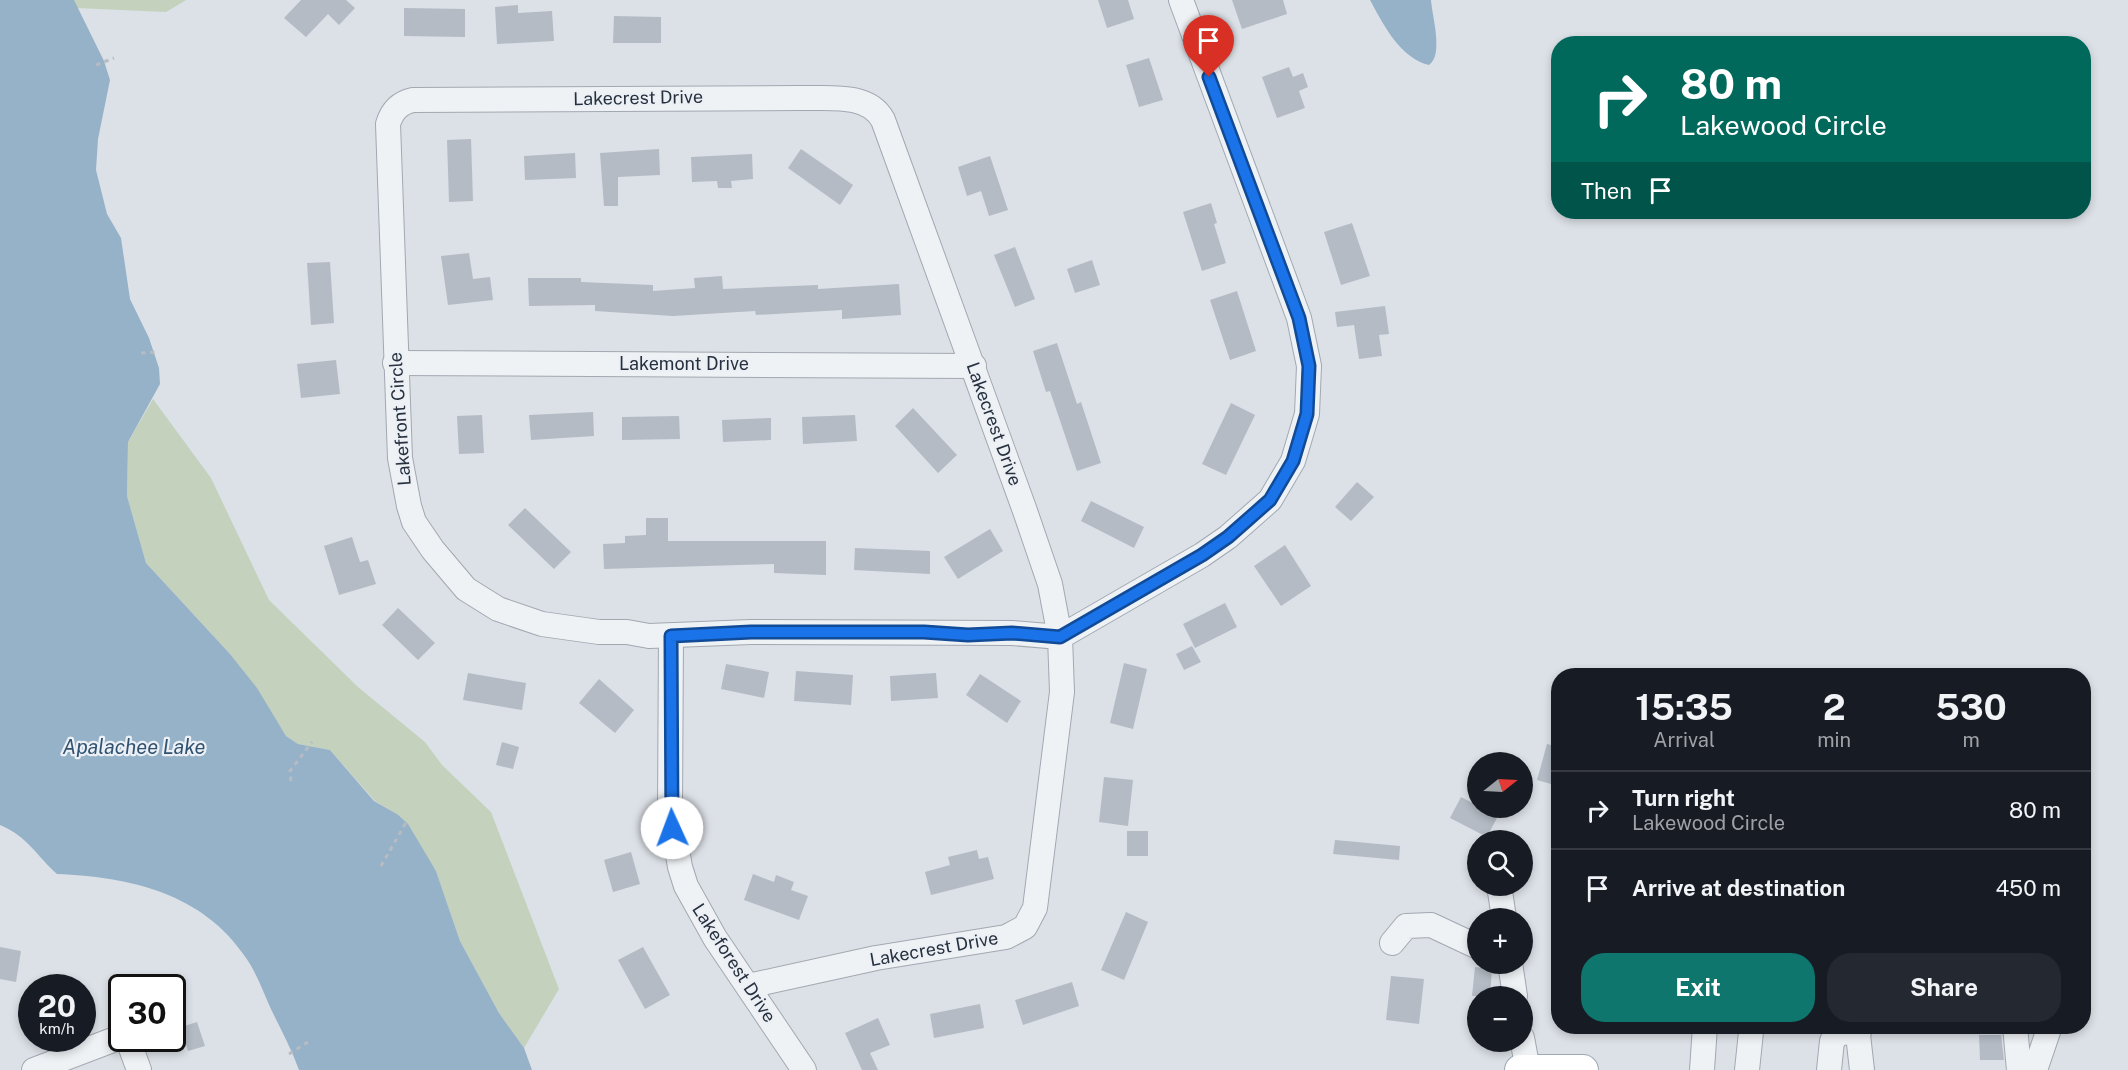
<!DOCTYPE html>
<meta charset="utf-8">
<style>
body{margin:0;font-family:"Public Sans",sans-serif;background:#242831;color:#f1f3f6;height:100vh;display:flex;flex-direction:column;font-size:22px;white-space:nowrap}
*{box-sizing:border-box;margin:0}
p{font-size:20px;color:#9ea1a6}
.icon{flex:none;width:33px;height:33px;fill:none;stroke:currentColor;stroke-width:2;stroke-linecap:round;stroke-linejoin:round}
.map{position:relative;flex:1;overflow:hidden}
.panel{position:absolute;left:1551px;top:668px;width:540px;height:366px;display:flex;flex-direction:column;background:#171b24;border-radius:24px;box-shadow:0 3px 9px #0003}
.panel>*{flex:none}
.guide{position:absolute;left:1551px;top:36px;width:540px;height:183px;border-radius:24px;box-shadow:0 3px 9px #0003;background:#00695c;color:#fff;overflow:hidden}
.needle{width:39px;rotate:72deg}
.buttons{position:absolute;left:1467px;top:752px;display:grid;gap:12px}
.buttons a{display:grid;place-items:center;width:66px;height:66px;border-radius:50%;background:#171b24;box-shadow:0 3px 9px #0003;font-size:30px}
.speed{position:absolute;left:18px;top:974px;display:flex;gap:12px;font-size:30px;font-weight:700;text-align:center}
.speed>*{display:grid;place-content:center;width:78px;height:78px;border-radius:50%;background:#171b24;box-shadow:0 3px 9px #0003;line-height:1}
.speed small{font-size:15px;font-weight:400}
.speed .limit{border:3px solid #111;border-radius:9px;background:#fff;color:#111}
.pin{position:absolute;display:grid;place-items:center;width:51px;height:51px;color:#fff;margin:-62px -26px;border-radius:50% 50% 50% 0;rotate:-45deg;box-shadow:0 0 6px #0007}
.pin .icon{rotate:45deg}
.me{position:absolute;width:66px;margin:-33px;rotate:358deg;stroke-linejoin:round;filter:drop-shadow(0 0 4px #0008)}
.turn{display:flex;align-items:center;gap:21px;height:126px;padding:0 30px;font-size:27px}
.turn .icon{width:78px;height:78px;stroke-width:2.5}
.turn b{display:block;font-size:42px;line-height:51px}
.then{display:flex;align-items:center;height:57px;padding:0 30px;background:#0003;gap:12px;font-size:22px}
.eta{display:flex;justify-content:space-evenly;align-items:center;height:102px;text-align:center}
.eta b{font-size:36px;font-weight:700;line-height:42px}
.cta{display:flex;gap:12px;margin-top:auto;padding:12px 30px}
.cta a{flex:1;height:69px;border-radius:24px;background:#0f766e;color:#fff;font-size:24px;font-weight:700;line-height:69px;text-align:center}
.cta a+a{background:#242831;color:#f1f3f6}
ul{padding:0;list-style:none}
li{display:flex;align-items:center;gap:18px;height:78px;padding:0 30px;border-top:2px solid #363941}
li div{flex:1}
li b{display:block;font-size:22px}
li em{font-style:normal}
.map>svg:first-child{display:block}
</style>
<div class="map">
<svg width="2128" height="1070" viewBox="0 0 2128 1070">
<rect width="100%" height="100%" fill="#dce1e7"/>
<g fill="#c4d1bd">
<path d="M 74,0 L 186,0 L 166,12 L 76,8 Z"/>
<path d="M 153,399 L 211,478 L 269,600 L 358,687 L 425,742 L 442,765 L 491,812 L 559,989 L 524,1048 L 499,1013 L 460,941 L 436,871 L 397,814 L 375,801 L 330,750 L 298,744 L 286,736 L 253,684 L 230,654 L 146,563 L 127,496 L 128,442 Z"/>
</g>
<g fill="#96b2c8">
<path d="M 0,0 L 74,0 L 104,61 L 110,80 L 98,139 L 96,170 L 107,214 L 121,238 L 130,299 L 149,338 L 159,368 L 160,384 L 128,442 L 127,496 L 146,563 L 230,654 L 257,688 L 286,736 L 298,744 L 330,750 L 374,801 L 397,814 L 408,824 L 436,871 L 460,941 L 499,1013 L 524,1048 L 532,1070 L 299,1070 C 291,1048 280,1028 270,1007 C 263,991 256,972 246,958 C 203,893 130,877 57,874 C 36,855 28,837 0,825 Z"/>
<path d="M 1370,0 L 1431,0 C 1432,16 1444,55 1429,65 C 1400,58 1383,24 1370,0 Z"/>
</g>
<g fill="#b4bbc4">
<path d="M 301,0 L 346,0 L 355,8 L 339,25 L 328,14 L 306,37 L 284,18 Z"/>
<path d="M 1098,0 L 1128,0 L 1134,19 L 1107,28 Z"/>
<path d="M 1232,0 L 1283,0 L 1287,14 L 1242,29 Z"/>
<path d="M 518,5 L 518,13 L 552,11 L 554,41 L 497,44 L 495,7 Z"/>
<path d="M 404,8 L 465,9 L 465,37 L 404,36 Z"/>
<path d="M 614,16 L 661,17 L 661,43 L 613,43 Z"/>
<path d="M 1149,58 L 1163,100 L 1139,107 L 1126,65 Z"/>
<path d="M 1289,67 L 1293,77 L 1303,73 L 1308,87 L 1299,91 L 1305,108 L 1277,118 L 1262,77 Z"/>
<path d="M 471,139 L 473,201 L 449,202 L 447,140 Z"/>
<path d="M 659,149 L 660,175 L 618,177 L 618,206 L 604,206 L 600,153 Z"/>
<path d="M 801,149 L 853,185 L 840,205 L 788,168 Z"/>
<path d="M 575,153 L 576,178 L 525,180 L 524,156 Z"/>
<path d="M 752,154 L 753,179 L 731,181 L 732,188 L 718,188 L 717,181 L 692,182 L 691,157 Z"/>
<path d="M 990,156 L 1008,210 L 989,216 L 981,191 L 967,196 L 958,167 Z"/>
<path d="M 1211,203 L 1217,223 L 1214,224 L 1226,263 L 1202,271 L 1183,212 Z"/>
<path d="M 1352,223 L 1370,276 L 1341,285 L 1324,232 Z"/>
<path d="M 1015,247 L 1035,299 L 1015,307 L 994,255 Z"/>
<path d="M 469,253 L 473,279 L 490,277 L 493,300 L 448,305 L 441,256 Z"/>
<path d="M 1092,260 L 1100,285 L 1075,293 L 1067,269 Z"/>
<path d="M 330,262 L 334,323 L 311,325 L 307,263 Z"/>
<path d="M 722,276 L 723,289 L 818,285 L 818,289 L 899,284 L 901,315 L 842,319 L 842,310 L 756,315 L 755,311 L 673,316 L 595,311 L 595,305 L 529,306 L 528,278 L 581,278 L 581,282 L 653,285 L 653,291 L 695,288 L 694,278 Z"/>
<path d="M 1237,291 L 1256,351 L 1230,360 L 1210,300 Z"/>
<path d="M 1385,306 L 1389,334 L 1379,335 L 1382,356 L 1359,359 L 1354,325 L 1337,327 L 1335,312 Z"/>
<path d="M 1057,343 L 1077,404 L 1081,402 L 1101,463 L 1077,471 L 1050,391 L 1046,392 L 1033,351 Z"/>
<path d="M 336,360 L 340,394 L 301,398 L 297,364 Z"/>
<path d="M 1231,403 L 1255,415 L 1226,475 L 1202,464 Z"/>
<path d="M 913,408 L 957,455 L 938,473 L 895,426 Z"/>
<path d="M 593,412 L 594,436 L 531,440 L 529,415 Z"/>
<path d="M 482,415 L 484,453 L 459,454 L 457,416 Z"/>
<path d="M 855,415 L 857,441 L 803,444 L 802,417 Z"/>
<path d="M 679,416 L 680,439 L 622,440 L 622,417 Z"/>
<path d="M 771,418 L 771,440 L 723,442 L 722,420 Z"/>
<path d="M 1357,482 L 1374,497 L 1351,521 L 1335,507 Z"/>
<path d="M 1091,501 L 1144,527 L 1134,548 L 1081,521 Z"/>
<path d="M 525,508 L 571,552 L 554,569 L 508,525 Z"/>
<path d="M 646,518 L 668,518 L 668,541 L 826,541 L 826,575 L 774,573 L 774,564 L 604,569 L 603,544 L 625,543 L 625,536 L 646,535 Z"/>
<path d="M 990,529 L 1003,551 L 958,579 L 944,557 Z"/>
<path d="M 352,537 L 360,562 L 368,560 L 376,584 L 339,595 L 324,546 Z"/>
<path d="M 1285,545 L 1311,586 L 1281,606 L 1254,566 Z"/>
<path d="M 855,548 L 930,551 L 930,574 L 854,570 Z"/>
<path d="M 1225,603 L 1237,627 L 1195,648 L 1183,624 Z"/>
<path d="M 398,608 L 435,643 L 418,660 L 382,625 Z"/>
<path d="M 1192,646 L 1201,662 L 1184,670 L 1176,654 Z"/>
<path d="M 1124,663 L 1147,669 L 1133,729 L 1110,723 Z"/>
<path d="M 726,664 L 769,672 L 764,698 L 721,689 Z"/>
<path d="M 796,671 L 853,675 L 851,705 L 794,701 Z"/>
<path d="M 468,673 L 526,683 L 522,710 L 463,700 Z"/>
<path d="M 936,673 L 938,698 L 891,701 L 890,676 Z"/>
<path d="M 980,674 L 1021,701 L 1007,723 L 966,695 Z"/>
<path d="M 599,679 L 634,710 L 615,733 L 579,703 Z"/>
<path d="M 502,742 L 519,747 L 513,769 L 496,765 Z"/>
<path d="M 1547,744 L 1558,747 L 1558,786 L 1537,780 Z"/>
<path d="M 1104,777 L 1133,780 L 1128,826 L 1099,822 Z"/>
<path d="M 1461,797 L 1498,816 L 1487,837 L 1450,818 Z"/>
<rect x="1127" y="831" width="21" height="25"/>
<path d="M 1335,840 L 1400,846 L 1399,860 L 1333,854 Z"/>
<path d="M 977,850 L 979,859 L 988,857 L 994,879 L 931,895 L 925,872 L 950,865 L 948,857 Z"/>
<path d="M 631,852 L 640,884 L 613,892 L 604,860 Z"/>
<path d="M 753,874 L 774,882 L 776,875 L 794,882 L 791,890 L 808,896 L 799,920 L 744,900 Z"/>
<path d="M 1126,912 L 1148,922 L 1124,980 L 1101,970 Z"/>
<path d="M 0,947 L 21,951 L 16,982 L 0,979 Z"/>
<path d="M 643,947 L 670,995 L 645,1009 L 618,960 Z"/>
<path d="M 1475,967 L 1492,969 L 1490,996 L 1472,996 Z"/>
<path d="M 1391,976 L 1424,979 L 1419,1024 L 1386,1020 Z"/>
<path d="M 1072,982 L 1079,1006 L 1023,1025 L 1015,1000 Z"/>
<path d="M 980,1004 L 984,1028 L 934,1038 L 930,1014 Z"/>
<path d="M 878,1018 L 890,1045 L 870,1053 L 878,1070 L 862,1070 L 845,1033 Z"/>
<path d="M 197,1022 L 205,1046 L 188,1051 L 181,1027 Z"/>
<path d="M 1979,1035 L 2001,1035 L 2004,1060 L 1980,1060 Z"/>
</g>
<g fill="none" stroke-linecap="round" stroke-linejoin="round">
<g stroke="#a2a8b1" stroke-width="26">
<g id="minor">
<path d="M 395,363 L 974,366"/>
<path d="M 671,636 L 670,808 L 680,867 L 686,886 L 715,938 L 804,1070"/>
<path d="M 1499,885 L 1504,918"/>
<path d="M 1392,943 L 1406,926 L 1431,925 L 1478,947"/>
<path d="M 1510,963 L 1515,996"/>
<path d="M 748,986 L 876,958 L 1006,937 L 1025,927 L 1035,908 L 1062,692 L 1060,637 L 1050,584 L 1025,511 L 883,120 C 868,92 827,99 799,98 L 413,100 C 399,103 392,111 388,124 L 400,458 L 409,506 L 414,522 L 433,550 L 466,589 L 498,609 L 542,624 L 599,632 L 627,632 L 649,636 L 751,632 L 1012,633 L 1060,637 L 1202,555 L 1228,537 L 1270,500 L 1293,461 L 1307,414 L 1309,366 L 1299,318 L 1181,0"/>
<path d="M 1857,1026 L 1862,1070"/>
<path d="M 2015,1026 L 2019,1070"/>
<path d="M 1522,1038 L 1528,1070"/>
<path d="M 34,1070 L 118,1038 L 128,1040 L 139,1070"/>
<path d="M 1702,1070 L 1705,1026"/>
<path d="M 1747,1070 L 1751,1032 L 1748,1026"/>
<path d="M 1829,1070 L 1832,1041 L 1839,1033 L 1859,1032"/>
<path d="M 2035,1070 L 2050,1026"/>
</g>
</g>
<g stroke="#9ca7b3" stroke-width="32">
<path id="major" d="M 1520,1070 L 1583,1070"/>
</g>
<g stroke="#b7bcc2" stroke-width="3" stroke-dasharray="4.5 4.5" stroke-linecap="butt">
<path d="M 96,65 L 114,58"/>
<path d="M 141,353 L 158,352"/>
<path d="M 291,781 L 290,771 L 312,742"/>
<path d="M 381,866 L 408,819"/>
<path d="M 289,1054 L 308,1042"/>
</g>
<use href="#minor" stroke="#eff2f5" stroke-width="24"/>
<use href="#major" stroke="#fff" stroke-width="30"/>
</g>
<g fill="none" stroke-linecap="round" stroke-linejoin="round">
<g stroke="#114b97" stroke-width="15">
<path id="route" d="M 672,828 L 671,636 L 751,632 L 924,632 L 968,635 L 1012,633 L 1060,637 L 1202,555 L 1228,537 L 1270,500 L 1293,461 L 1307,414 L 1309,366 L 1299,318 L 1209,77"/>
</g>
<use href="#route" stroke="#1a73e8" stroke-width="10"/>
</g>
<g text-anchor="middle" stroke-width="4.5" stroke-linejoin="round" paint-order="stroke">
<g font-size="18" fill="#26303e" stroke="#ecf0f5">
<text transform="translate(638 98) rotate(-1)" y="6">Lakecrest Drive</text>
<text x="684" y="370">Lakemont Drive</text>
<text transform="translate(400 419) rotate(-94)" y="6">Lakefront Circle</text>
<text transform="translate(994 424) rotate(70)" y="6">Lakecrest Drive</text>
<text transform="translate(934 949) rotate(-10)" y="6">Lakecrest Drive</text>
<text transform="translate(734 963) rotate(57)" y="6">Lakeforest Drive</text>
</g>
<g font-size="20" font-style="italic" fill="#2f5272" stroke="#ecf0f5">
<text x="134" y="754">Apalachee Lake</text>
</g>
</g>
</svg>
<div class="buttons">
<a><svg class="needle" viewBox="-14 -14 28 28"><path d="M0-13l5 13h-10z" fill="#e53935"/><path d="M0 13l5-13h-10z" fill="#9ea1a6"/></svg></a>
<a><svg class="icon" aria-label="search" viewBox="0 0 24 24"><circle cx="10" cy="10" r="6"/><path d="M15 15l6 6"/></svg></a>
<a>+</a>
<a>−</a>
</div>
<div class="speed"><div>20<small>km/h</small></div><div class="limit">30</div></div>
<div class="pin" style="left:1209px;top:77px;background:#d93025"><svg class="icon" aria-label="arrive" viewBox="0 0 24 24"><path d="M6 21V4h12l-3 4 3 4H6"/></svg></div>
<svg class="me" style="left:672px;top:828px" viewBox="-20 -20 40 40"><circle r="19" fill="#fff"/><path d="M0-13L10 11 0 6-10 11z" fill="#1a73e8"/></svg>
<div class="guide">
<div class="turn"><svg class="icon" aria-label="right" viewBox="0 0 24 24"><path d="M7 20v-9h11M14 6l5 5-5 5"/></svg><div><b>80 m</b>Lakewood Circle</div></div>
<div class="then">Then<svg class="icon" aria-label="arrive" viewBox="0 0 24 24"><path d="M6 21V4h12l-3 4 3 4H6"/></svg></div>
</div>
<section class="panel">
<div class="eta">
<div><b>15:35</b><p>Arrival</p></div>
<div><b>2</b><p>min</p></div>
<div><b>530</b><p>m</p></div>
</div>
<ul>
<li><svg class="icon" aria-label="right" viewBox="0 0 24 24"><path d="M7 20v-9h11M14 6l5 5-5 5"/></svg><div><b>Turn right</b><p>Lakewood Circle</p></div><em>80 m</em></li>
<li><svg class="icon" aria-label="arrive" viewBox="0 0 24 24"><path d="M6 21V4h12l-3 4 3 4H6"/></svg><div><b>Arrive at destination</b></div><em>450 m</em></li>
</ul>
<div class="cta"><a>Exit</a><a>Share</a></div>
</section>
</div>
